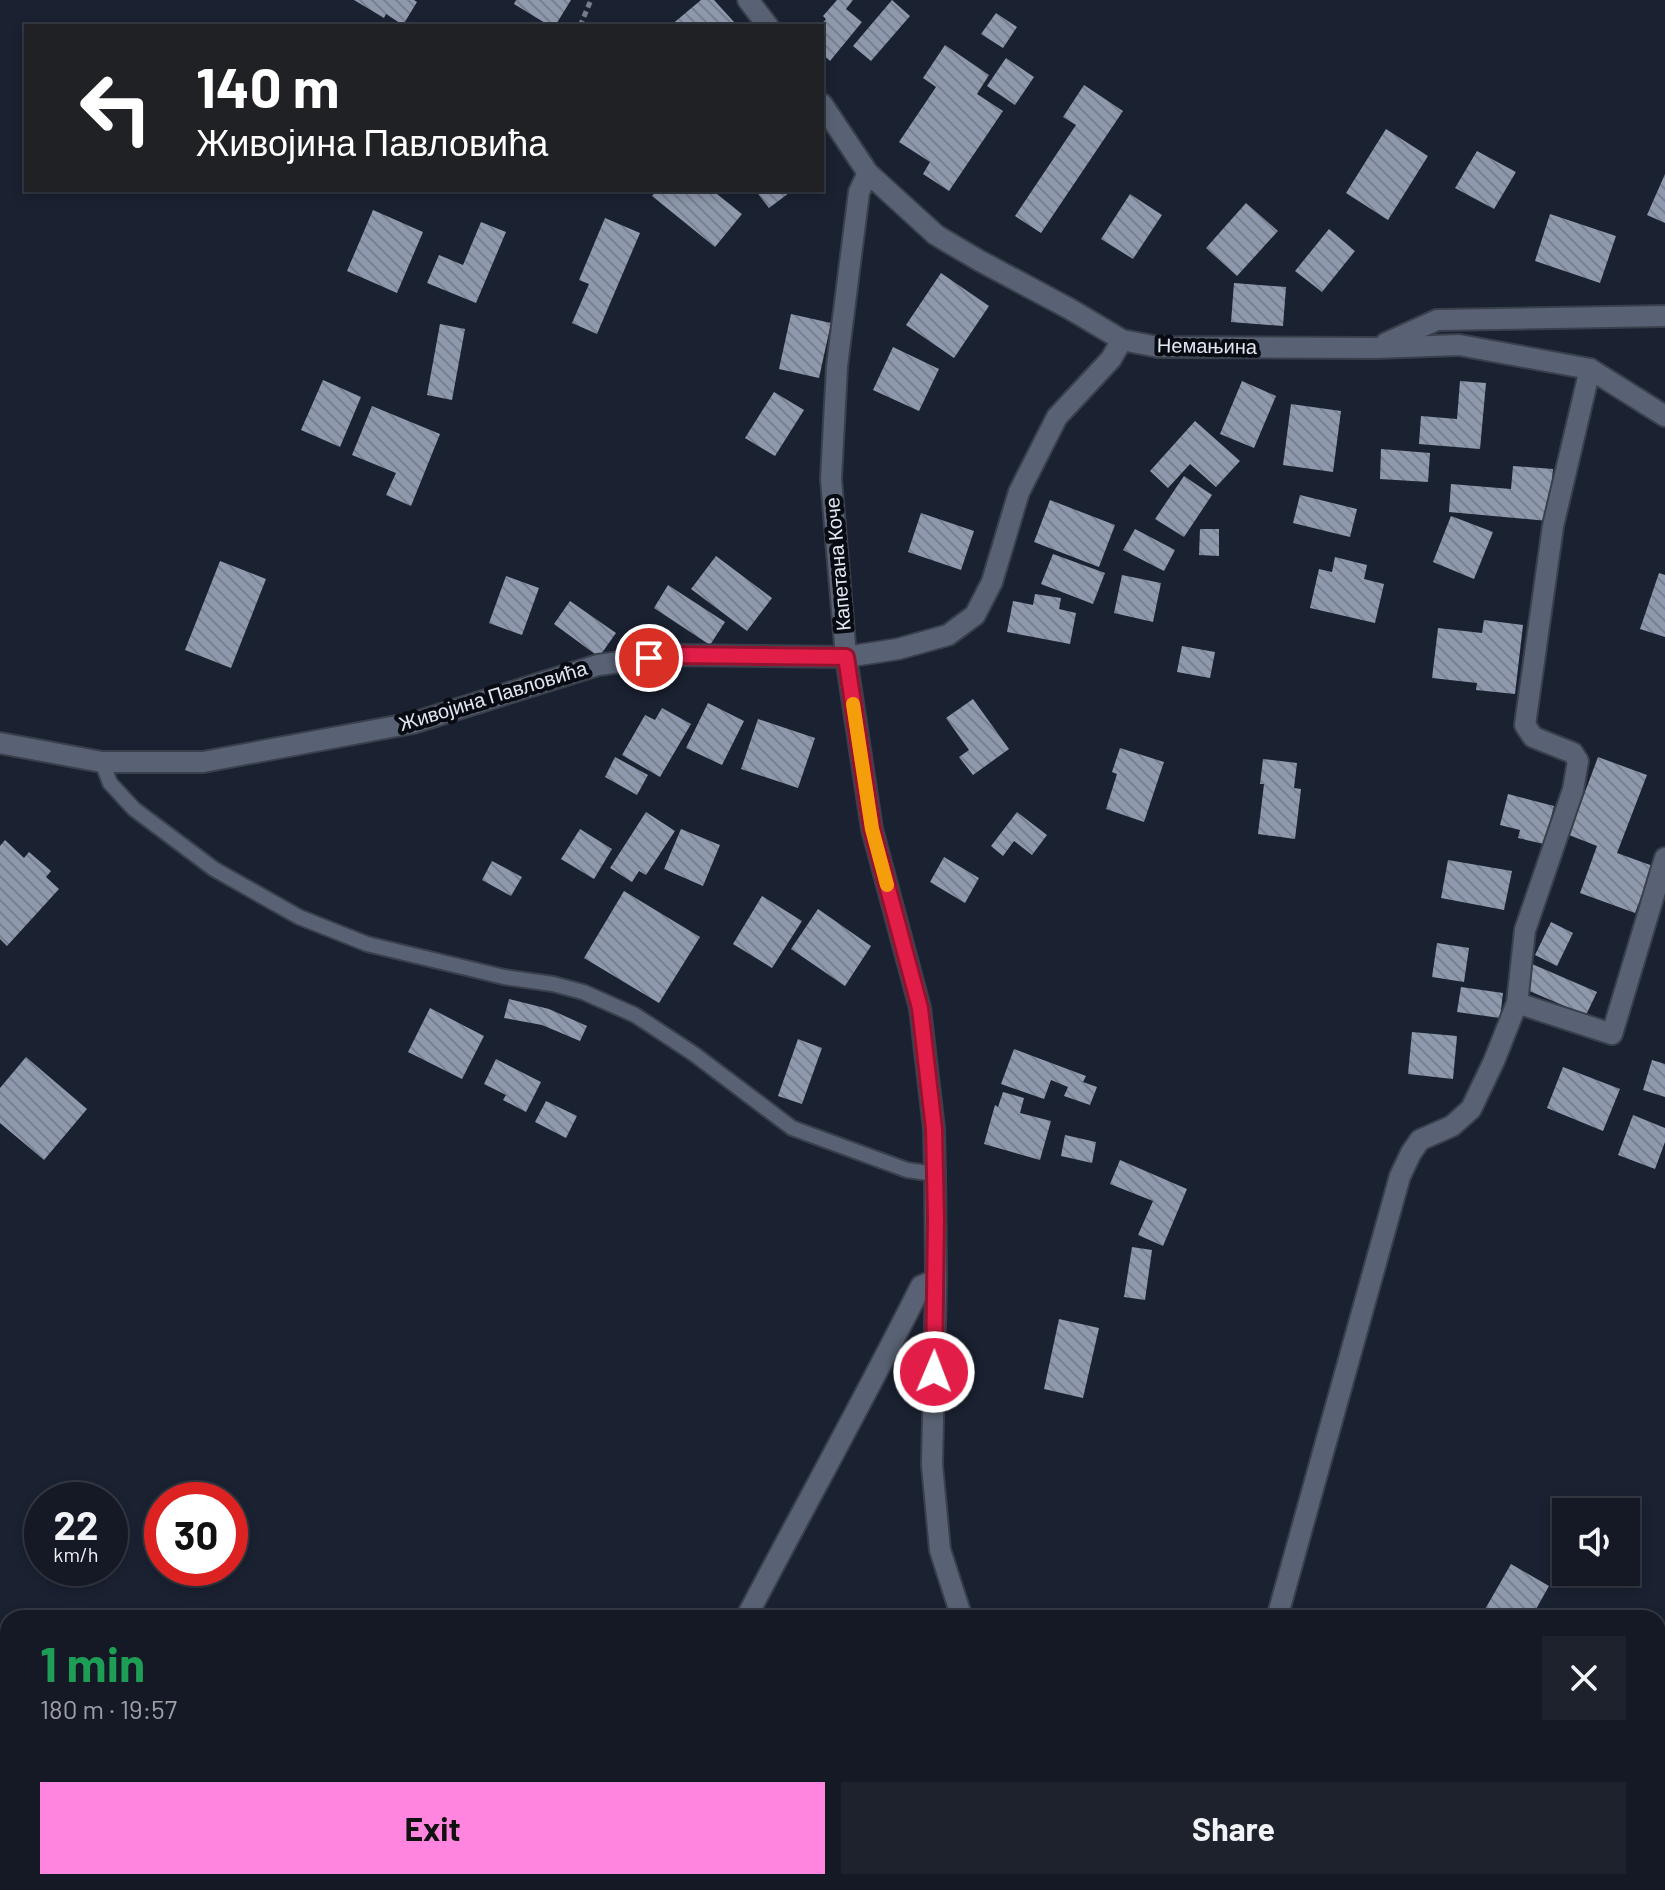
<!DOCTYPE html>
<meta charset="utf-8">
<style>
body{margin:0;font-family:Barlow,sans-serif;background:#1d222d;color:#f1f3f6;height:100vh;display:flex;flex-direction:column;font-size:30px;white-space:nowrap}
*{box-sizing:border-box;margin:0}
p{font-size:26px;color:#9da0a7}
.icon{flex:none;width:44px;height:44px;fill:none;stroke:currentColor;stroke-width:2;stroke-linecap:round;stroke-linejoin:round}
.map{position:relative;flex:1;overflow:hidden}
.drawer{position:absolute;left:0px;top:1610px;width:1666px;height:280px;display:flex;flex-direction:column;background:#141925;border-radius:24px 24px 0 0;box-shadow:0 4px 12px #0003,0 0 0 2px #333842}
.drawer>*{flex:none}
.hud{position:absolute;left:24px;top:24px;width:800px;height:168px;border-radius:0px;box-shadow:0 4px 12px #0003,0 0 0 2px #333842;background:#202124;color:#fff;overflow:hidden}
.fabs{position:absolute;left:1552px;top:1498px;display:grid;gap:16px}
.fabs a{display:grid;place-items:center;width:88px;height:88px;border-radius:0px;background:#141925;box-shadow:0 4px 12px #0003,0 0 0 2px #333842;font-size:40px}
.speed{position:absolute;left:24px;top:1482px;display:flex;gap:16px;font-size:40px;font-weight:700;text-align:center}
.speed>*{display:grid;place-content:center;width:104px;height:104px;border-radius:50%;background:#141925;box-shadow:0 4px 12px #0003,0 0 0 2px #333842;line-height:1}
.speed small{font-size:20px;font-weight:400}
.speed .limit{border:12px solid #d22;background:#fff;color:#111}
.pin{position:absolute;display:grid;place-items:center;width:68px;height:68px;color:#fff;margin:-34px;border:4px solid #fff;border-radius:50%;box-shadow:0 2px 8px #0007}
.me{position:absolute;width:88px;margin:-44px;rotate:1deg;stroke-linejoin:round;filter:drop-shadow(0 0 6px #0008)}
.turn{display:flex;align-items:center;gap:28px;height:168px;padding:0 40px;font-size:36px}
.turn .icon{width:104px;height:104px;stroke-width:2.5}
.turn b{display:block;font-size:56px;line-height:68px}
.round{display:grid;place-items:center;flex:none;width:84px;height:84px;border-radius:0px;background:#1d222d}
.head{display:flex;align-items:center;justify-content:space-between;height:136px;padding:0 40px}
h1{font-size:48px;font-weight:700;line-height:60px;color:#1e9e55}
.cta{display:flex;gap:16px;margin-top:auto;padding:16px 40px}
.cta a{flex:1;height:92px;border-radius:0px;background:#ff85de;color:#111;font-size:32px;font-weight:700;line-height:92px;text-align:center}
.cta a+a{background:#1d222d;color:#f1f3f6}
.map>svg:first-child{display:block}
</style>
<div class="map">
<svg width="1665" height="1890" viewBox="0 0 1665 1890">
<defs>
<pattern id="building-back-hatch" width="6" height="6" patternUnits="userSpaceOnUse" patternTransform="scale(2)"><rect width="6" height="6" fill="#8f99ad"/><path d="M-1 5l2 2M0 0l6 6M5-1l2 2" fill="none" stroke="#78808f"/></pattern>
</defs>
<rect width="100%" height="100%" fill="#1a2131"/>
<g fill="url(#building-back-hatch)">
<path d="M 354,0 L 414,0 L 417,2 L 403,25 L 386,14 L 384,18 Z"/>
<path d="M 516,0 L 571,0 L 555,26 L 550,26 L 514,4 Z"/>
<path d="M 701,0 L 714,0 L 734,22 L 729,26 L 670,26 Z"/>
<path d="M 837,0 L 853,0 L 846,9 L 862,22 L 830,61 L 822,54 L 822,26 L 820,26 L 826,19 L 823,16 Z"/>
<path d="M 892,0 L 910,16 L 871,61 L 853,46 Z"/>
<path d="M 996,13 L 1017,27 L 1003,48 L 981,34 Z"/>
<path d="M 945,45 L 989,75 L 977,94 L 1003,111 L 949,191 L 923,174 L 930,162 L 899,142 L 936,87 L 923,78 Z"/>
<path d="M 1006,58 L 1034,77 L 1015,105 L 987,86 Z"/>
<path d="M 1084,85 L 1123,111 L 1041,233 L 1015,216 L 1076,125 L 1063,117 Z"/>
<path d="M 1386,129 L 1428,156 L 1388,220 L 1346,193 Z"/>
<path d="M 1477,151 L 1516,172 L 1494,209 L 1455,188 Z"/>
<path d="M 1665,174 L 1665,223 L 1647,215 Z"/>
<path d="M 657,190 L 712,190 L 742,214 L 715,247 L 652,196 Z"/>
<path d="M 755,190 L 793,190 L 769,208 Z"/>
<path d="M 1130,194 L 1162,215 L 1133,259 L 1101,239 Z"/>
<path d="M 1246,203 L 1278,231 L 1237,276 L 1206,248 Z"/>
<path d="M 373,210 L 423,232 L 397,293 L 347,271 Z"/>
<path d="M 1550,214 L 1616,236 L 1600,283 L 1535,261 Z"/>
<path d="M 605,218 L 640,233 L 597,334 L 572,323 L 589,284 L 579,280 Z"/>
<path d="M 481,222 L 506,232 L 476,303 L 427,283 L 439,255 L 463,265 Z"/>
<path d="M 1329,229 L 1355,251 L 1322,292 L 1295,271 Z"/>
<path d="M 941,273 L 989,306 L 954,358 L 906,325 Z"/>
<path d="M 1234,283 L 1286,287 L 1283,326 L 1231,322 Z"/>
<path d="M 791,314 L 831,323 L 819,378 L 779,369 Z"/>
<path d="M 440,324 L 465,329 L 452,400 L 427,395 Z"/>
<path d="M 893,347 L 939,369 L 919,411 L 873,390 Z"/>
<path d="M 323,380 L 361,397 L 340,447 L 301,430 Z"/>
<path d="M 1242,381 L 1276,396 L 1254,448 L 1220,434 Z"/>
<path d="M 1460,381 L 1486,383 L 1480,449 L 1419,444 L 1421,416 L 1457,419 Z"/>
<path d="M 774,392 L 804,410 L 775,456 L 745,438 Z"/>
<path d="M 1291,404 L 1341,411 L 1333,472 L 1283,465 Z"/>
<path d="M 372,406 L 440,434 L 411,506 L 386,495 L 396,473 L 352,455 Z"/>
<path d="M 1195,421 L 1240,461 L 1216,487 L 1190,464 L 1168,488 L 1150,471 Z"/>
<path d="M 1381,449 L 1430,453 L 1428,482 L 1380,479 Z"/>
<path d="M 1513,466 L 1553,469 L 1548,521 L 1449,512 L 1451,484 L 1511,489 Z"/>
<path d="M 1184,476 L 1212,495 L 1184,537 L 1155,519 Z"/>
<path d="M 1300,495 L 1357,509 L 1350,537 L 1293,523 Z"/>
<path d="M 1050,500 L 1115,525 L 1099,567 L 1034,542 Z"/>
<path d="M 921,513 L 974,531 L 961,570 L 908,552 Z"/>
<path d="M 1451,516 L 1493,532 L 1474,579 L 1433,562 Z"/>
<path d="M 1135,529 L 1175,550 L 1164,571 L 1123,550 Z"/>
<path d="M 1200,529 L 1219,529 L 1219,556 L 1199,555 Z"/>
<path d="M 1053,554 L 1105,573 L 1093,604 L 1041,584 Z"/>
<path d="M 716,556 L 772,598 L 747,631 L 691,589 Z"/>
<path d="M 1335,557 L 1367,565 L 1364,579 L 1384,584 L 1375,623 L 1310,608 L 1319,569 L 1332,572 Z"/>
<path d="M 220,561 L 266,579 L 231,668 L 185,650 Z"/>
<path d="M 1659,573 L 1665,575 L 1665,637 L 1640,629 Z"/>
<path d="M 1122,575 L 1161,583 L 1153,622 L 1114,613 Z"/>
<path d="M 506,576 L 539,588 L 522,635 L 489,623 Z"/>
<path d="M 668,585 L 725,622 L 710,645 L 654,608 Z"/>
<path d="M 1035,594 L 1061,598 L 1059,609 L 1076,613 L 1070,644 L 1007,632 L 1013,601 L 1033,605 Z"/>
<path d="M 570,601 L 616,633 L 599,657 L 554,624 Z"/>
<path d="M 1484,620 L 1523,625 L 1515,694 L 1476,690 L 1477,683 L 1432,678 L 1438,628 L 1482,633 Z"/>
<path d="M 1182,646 L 1215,652 L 1210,678 L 1177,672 Z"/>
<path d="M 973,699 L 1009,749 L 973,775 L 959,757 L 969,750 L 946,718 Z"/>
<path d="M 708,703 L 744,721 L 722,765 L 686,748 Z"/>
<path d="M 662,708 L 691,724 L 660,777 L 622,755 L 645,715 L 655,720 Z"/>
<path d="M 758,719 L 815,738 L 798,788 L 741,769 Z"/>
<path d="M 1120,748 L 1164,762 L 1144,822 L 1106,809 L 1117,774 L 1112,772 Z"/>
<path d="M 615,757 L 648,775 L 637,795 L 605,777 Z"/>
<path d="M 1598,757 L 1647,775 L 1617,853 L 1653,866 L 1635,913 L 1580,893 L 1597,846 L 1569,835 Z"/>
<path d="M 1263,759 L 1297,763 L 1294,788 L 1301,789 L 1295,839 L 1258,834 L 1264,784 L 1260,784 Z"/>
<path d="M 1508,794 L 1554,806 L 1544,844 L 1518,838 L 1520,830 L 1500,825 Z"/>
<path d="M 646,812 L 675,831 L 646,875 L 639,871 L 632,882 L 610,868 Z"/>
<path d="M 1017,812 L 1047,835 L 1032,855 L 1014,841 L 1003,856 L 991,846 Z"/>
<path d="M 580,829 L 612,849 L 594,879 L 561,859 Z"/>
<path d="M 681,829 L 720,845 L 703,886 L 664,869 Z"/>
<path d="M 5,840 L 24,858 L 29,852 L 51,871 L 46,877 L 59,889 L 7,946 L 0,939 L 0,846 Z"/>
<path d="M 944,857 L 979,878 L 965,903 L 930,882 Z"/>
<path d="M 1448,860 L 1512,871 L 1504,910 L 1441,898 Z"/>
<path d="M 492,861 L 522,877 L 511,896 L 482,880 Z"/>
<path d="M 624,891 L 700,937 L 659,1003 L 584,958 Z"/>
<path d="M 762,896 L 802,921 L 772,968 L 733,944 Z"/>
<path d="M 818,909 L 871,946 L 845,986 L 791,949 Z"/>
<path d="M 1551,922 L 1573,933 L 1557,966 L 1535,955 Z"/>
<path d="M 1437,943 L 1469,948 L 1464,982 L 1432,977 Z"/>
<path d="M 1532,964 L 1597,992 L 1586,1015 L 1522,988 Z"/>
<path d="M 1461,987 L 1503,993 L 1500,1018 L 1457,1012 Z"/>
<path d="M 509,999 L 549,1009 L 587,1026 L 580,1041 L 542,1025 L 504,1018 Z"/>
<path d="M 430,1008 L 484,1036 L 462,1079 L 408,1052 Z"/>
<path d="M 1412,1032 L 1457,1036 L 1453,1079 L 1408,1074 Z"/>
<path d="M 798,1039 L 822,1048 L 802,1104 L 778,1096 Z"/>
<path d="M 1014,1049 L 1086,1076 L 1083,1082 L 1097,1087 L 1090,1105 L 1064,1096 L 1068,1087 L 1051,1080 L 1044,1099 L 1001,1084 Z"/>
<path d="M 26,1057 L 87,1109 L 44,1160 L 0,1123 L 0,1088 Z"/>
<path d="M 496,1059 L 541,1082 L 526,1112 L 503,1100 L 506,1095 L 484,1084 Z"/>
<path d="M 1652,1060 L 1665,1064 L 1665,1097 L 1643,1090 Z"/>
<path d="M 1563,1067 L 1620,1089 L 1603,1131 L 1547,1108 Z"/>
<path d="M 1003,1092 L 1024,1098 L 1020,1113 L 1051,1121 L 1040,1160 L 984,1144 L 995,1105 L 998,1107 Z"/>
<path d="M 546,1101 L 577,1116 L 566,1138 L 535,1122 Z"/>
<path d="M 1633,1115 L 1665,1128 L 1665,1142 L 1655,1169 L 1618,1155 Z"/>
<path d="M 1065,1135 L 1096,1142 L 1092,1163 L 1061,1156 Z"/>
<path d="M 1120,1160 L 1187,1189 L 1163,1246 L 1138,1235 L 1153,1201 L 1110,1184 Z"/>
<path d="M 1132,1247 L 1152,1250 L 1145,1300 L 1124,1297 Z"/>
<path d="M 1059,1319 L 1099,1328 L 1083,1398 L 1044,1389 Z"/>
<path d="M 1511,1564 L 1549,1586 L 1531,1618 L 1480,1618 Z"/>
<path d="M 1407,1882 L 1418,1882 L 1431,1890 L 1402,1890 Z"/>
</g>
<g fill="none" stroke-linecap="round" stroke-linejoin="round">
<g stroke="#3a3f4c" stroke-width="18">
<path id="service" d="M 102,762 L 110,783 L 134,809 L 214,869 L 299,917 L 367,944 L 504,977 L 553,984 L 583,992 L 635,1015 L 694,1054 L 792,1128 L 907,1170 L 935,1174"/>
</g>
<g stroke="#3a3f4c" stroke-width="24">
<g id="minor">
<path d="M 748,0 L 768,26"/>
<path d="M 822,104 L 868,173 L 936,235 L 980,261 L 1070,309 L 1122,340 L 1158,347 L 1375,348 L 1459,345 L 1590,369 L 1665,416"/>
<path d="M 868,173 L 859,192 L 837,366 L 831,479 L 846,657 L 872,829 L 920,1008 L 934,1129 L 935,1174 L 936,1280 L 932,1465 L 940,1550 L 962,1618"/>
<path d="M 1386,343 L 1437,320 L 1665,316"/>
<path d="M 0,743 L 102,762 L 203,762 L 413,723 L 598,665 L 674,655 L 846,657 L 898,649 L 948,635 L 975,615 L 992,582 L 1019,492 L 1057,417 L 1111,359 L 1122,340"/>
<path d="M 1517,1003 L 1612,1034 L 1665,858"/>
<path d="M 746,1618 C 804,1507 865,1398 921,1286 L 936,1280"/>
<path d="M 1277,1618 L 1400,1176 L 1411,1153 L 1420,1140 L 1452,1126 L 1471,1109 L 1494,1061 L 1517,1003 L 1525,930 L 1573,790 L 1578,761 L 1573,753 L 1533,737 L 1525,725 L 1553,526 L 1590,369"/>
<path d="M 1179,1882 L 1186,1890"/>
<path d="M 583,1890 L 591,1882"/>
</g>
</g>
<path stroke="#767c8a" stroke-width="5" stroke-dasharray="6 4" stroke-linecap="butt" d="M 580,26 L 591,0"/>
<use href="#service" stroke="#596274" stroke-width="14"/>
<use href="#minor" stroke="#596274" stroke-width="20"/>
</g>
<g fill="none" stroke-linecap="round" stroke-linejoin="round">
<g stroke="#92132f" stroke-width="20">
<path id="route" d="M 649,658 L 674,655 L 846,657 L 872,829 L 920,1008 L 934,1129 L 936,1219 L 934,1372"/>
</g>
<use href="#route" stroke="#e11d48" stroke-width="14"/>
<path stroke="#f59e0b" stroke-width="14" d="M 853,704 L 872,829 L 887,885"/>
</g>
<g text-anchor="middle" stroke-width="8" stroke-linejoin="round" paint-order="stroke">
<g font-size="20" fill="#e1e6f1" stroke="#080b12">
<text transform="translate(1207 346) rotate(1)" y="7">Немањина</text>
<text transform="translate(838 564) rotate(-95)" y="7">Капетана Коче</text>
<text transform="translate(493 696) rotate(-17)" y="7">Живојина Павловића</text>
</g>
</g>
</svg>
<div class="fabs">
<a><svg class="icon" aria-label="sound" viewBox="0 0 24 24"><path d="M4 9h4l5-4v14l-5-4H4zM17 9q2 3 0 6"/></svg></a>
</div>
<div class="speed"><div>22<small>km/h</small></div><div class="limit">30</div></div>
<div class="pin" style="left:649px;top:658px;background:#d93025"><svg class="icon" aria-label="arrive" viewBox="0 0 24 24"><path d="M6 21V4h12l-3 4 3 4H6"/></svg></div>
<svg class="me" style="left:934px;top:1372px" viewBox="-20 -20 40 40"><circle r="17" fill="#e11d48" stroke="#fff" stroke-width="3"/><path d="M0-11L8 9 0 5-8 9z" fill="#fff"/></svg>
<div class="hud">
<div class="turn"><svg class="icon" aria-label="left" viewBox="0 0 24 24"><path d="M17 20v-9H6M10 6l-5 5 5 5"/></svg><div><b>140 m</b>Живојина Павловића</div></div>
</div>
<section class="drawer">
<div class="head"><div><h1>1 min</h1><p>180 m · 19:57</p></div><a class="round"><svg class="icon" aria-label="close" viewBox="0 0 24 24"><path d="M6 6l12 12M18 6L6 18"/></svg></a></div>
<div class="cta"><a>Exit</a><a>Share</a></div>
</section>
</div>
